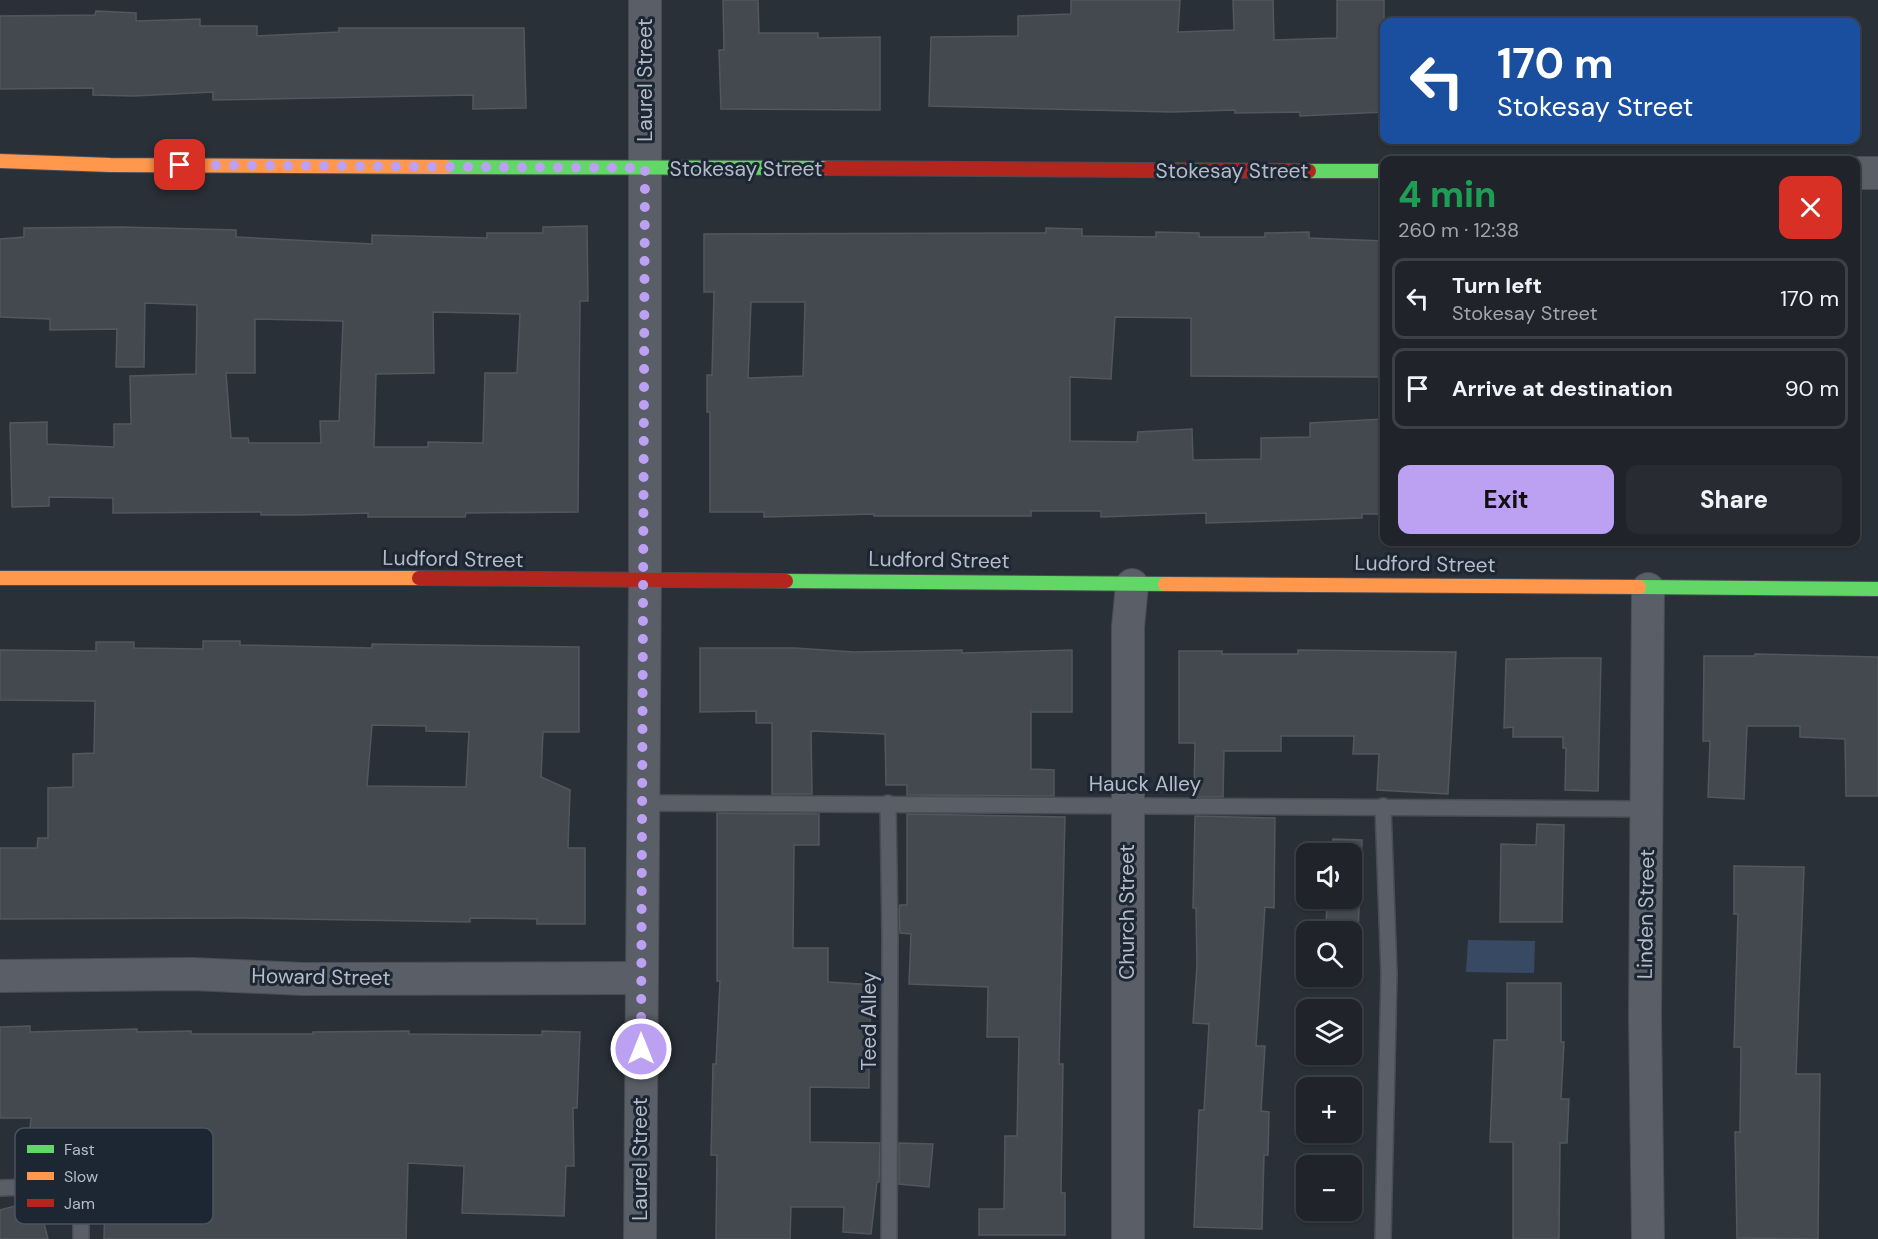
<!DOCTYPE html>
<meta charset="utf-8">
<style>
body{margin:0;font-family:"DM Sans",sans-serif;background:#282c32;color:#f1f3f6;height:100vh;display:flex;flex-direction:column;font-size:22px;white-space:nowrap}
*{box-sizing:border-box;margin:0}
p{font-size:20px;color:#a2a4a8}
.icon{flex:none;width:33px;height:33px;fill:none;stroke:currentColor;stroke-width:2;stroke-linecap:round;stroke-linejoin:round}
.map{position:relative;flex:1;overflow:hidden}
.drawer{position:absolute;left:1380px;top:156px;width:480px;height:390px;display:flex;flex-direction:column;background:#20242a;border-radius:12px;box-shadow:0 2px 4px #0004,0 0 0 2px #3d4147}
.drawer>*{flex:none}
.hud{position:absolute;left:1380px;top:18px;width:480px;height:126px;border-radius:12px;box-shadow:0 2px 4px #0004,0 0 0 2px #3d4147;background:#1a4fa0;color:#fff;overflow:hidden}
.fabs{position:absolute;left:1296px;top:843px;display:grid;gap:12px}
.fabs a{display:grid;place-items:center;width:66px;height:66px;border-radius:12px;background:#20242a;box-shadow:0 2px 4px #0004,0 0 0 2px #3d4147;font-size:30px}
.pin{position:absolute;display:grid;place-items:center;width:51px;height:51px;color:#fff;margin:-26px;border-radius:12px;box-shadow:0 3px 9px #0006}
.me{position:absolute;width:66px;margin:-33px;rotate:0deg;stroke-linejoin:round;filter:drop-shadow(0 0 4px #0008)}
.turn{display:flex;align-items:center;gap:21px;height:126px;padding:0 18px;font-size:27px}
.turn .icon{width:78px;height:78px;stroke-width:2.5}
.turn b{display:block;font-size:42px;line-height:51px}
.round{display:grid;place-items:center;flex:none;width:63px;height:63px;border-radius:12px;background:#282c32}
.head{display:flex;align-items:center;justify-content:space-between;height:102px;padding:0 18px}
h1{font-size:36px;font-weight:800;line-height:45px;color:#1e9e55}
.action{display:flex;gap:12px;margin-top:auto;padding:12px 18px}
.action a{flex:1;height:69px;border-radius:12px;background:#bca0f2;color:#111;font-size:24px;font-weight:800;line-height:69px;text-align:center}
.action a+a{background:#282c32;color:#f1f3f6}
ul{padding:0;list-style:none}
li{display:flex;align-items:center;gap:18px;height:81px;margin:0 12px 9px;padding:0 6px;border:3px solid #3d4147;border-radius:12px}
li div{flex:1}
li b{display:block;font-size:22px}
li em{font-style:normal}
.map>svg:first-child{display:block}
</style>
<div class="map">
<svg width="1878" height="1239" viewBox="0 0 1878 1239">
<rect width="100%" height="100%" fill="#2a3038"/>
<path fill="#384963" d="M 1468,940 L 1535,941 L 1534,973 L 1466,972 Z"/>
<g fill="#444950" stroke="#52575f" stroke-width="1.5" fill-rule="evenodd">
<path d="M 723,0 L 758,0 L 759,33 L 818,33 L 818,38 L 880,37 L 880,110 L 721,109 L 719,50 L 724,50 Z"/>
<path d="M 1071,0 L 1180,0 L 1178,32 L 1234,30 L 1233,0 L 1273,0 L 1274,40 L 1337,38 L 1337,0 L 1384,0 L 1384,112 L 1300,116 L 1300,112 L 1235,113 L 1235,110 L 1172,112 L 929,106 L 931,37 L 1018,36 L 1018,16 L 1071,14 Z"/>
<path d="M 96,11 L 136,13 L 136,21 L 200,19 L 200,26 L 257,26 L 257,36 L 339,32 L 339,28 L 524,28 L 526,108 L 473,109 L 473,95 L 213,100 L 213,92 L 134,96 L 93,95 L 93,88 L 0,89 L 0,16 L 95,15 Z"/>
<path d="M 587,226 L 588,301 L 580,301 L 578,512 L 466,513 L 465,517 L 368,517 L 368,513 L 299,515 L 261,515 L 261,512 L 113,513 L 113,498 L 49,497 L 49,506 L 12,507 L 10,423 L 47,422 L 47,444 L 114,447 L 114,424 L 131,424 L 130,376 L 196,374 L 197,305 L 145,303 L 144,367 L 116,367 L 117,329 L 50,330 L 50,319 L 0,317 L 0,239 L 24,237 L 24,228 L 121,227 L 236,230 L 236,237 L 372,244 L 372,235 L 487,238 L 487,233 L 543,233 L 543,227 ZM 433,312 L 520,314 L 517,373 L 485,373 L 483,443 L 428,442 L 428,447 L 374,447 L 376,374 L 434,373 ZM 255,319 L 343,321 L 339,421 L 320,421 L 321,443 L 249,443 L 248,438 L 231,438 L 226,373 L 255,373 Z"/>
<path d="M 1046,228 L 1082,229 L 1082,236 L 1156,237 L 1156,232 L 1199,233 L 1199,237 L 1265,237 L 1265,233 L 1309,232 L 1309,238 L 1384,241 L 1384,377 L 1191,376 L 1191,318 L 1115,317 L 1111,379 L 1070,377 L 1070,441 L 1137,442 L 1138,432 L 1192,429 L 1193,460 L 1261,459 L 1261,438 L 1310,437 L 1310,423 L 1384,419 L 1384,514 L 1362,514 L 1362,518 L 1206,523 L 1206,513 L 1101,517 L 1101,511 L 1031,511 L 1031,516 L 874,516 L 874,514 L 764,517 L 764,512 L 710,512 L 710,412 L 707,412 L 707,375 L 712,375 L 714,292 L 704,292 L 704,234 L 1046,233 ZM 751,302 L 805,302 L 803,376 L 748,378 Z"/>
<path d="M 203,641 L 240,641 L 240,645 L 372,648 L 372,644 L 579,647 L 579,732 L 543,732 L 541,777 L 570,790 L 568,848 L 585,848 L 585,924 L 537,924 L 537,919 L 470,918 L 470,922 L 246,918 L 0,919 L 0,848 L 37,848 L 38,838 L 48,838 L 48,788 L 73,787 L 73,754 L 94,753 L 95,701 L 0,700 L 0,650 L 96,651 L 96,642 L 134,642 L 134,648 L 203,649 ZM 372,725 L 426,726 L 426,731 L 469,732 L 466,787 L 367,786 Z"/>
<path d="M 700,648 L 795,648 L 854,652 L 962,650 L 962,653 L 1072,650 L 1072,712 L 1031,712 L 1031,769 L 1054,770 L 1054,796 L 907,795 L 907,785 L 886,785 L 885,734 L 811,731 L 812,794 L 772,794 L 772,723 L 756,723 L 756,711 L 700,712 Z"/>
<path d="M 1298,650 L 1456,652 L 1448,794 L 1377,790 L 1379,754 L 1353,754 L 1354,736 L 1281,736 L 1281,751 L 1224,751 L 1223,797 L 1196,797 L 1194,792 L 1195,743 L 1179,743 L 1179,651 L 1222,651 L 1222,654 L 1298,654 Z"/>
<path d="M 1755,654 L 1878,657 L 1878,796 L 1846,796 L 1845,739 L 1800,737 L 1800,726 L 1747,726 L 1744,799 L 1708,797 L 1710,741 L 1703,741 L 1704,656 L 1755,656 Z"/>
<path d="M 1564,658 L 1601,658 L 1598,791 L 1565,790 L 1566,748 L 1563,748 L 1563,737 L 1513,737 L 1513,727 L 1504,728 L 1506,659 Z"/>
<path d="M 717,813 L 819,814 L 819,845 L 794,845 L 793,948 L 828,948 L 828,982 L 875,985 L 869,1030 L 869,1088 L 810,1087 L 810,1142 L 880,1143 L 879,1182 L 877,1182 L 871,1234 L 843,1232 L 844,1207 L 791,1207 L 790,1239 L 716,1239 L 717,1155 L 711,1155 L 713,1064 L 716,1064 L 720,981 L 717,981 Z"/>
<path d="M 907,814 L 1065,817 L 1059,1064 L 1063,1064 L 1061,1193 L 1065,1193 L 1065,1235 L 979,1235 L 979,1209 L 1004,1209 L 1005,1136 L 1017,1136 L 1019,1037 L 987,1037 L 988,987 L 909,984 L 911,934 L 900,933 L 899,911 L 900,905 L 907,905 Z"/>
<path d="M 1195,816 L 1275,818 L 1274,908 L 1265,907 L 1256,1046 L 1265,1046 L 1261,1111 L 1269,1112 L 1268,1155 L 1264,1155 L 1262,1229 L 1194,1227 L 1199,1110 L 1204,1110 L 1209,1024 L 1193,1023 L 1197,965 L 1196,908 L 1193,908 Z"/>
<path d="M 1537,824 L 1564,825 L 1562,922 L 1500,922 L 1501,844 L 1536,845 Z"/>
<path d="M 1333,839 L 1362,840 L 1358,932 L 1326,932 L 1327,898 L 1352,898 L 1352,854 L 1333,854 Z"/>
<path d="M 1734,866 L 1804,867 L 1796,1074 L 1820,1074 L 1818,1239 L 1737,1238 L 1735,1132 L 1740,1132 L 1741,1047 L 1734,1047 L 1738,914 L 1734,914 Z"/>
<path d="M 1507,983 L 1561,983 L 1561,1042 L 1564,1042 L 1561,1099 L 1569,1099 L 1567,1143 L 1560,1143 L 1559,1239 L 1513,1239 L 1513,1142 L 1490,1142 L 1494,1040 L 1507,1040 Z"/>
<path d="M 30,1026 L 30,1032 L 137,1029 L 137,1032 L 191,1031 L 191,1034 L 313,1034 L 313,1032 L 409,1031 L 409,1034 L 542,1035 L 542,1031 L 580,1032 L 577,1108 L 573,1108 L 574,1166 L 566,1166 L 564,1216 L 462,1213 L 464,1166 L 408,1163 L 406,1239 L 104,1239 L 106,1167 L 26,1165 L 31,1118 L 0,1118 L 0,1027 Z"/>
<path d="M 899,1143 L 933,1144 L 929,1187 L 899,1184 Z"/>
<path d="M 38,1200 L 48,1239 L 0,1239 L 0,1210 Z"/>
</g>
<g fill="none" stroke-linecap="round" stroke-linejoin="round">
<g stroke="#484c53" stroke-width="18">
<g id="lane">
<path d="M 642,803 L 1647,809"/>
<path d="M 888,803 L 890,937 L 889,1239"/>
<path d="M 1383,806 L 1389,974 L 1383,1239"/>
<path d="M 0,1188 L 56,1186 L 74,1196 L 81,1222 L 81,1239"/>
</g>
</g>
<g stroke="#484c53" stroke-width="34">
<g id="street">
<path d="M 1856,173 L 1878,173"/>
<path d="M 0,976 L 192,974 L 303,979 L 641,978"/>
<path d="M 640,1239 L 645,582 L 645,0"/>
<path d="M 1128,1239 L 1128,627 L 1132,585"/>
<path d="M 1648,1239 L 1645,1017 L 1648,589"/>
</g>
</g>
<g stroke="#484c53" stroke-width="16">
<g id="fast">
<path d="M 446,167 L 827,168"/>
<path d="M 1309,171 L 1384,171"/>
<path d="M 786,581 L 1165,584"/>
<path d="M 1639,587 L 1878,589"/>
</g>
</g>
<g stroke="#484c53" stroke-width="16">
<g id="slow">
<path d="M 0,161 L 110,165 L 446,167"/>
<path d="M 0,578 L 419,578"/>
<path d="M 1165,584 L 1639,587"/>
</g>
</g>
<g stroke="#484c53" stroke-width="16">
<g id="jam">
<path d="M 827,168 L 1309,171"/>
<path d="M 419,578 L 786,581"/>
</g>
</g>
<use href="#lane" stroke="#5a5e66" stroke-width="15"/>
<use href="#street" stroke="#5a5e66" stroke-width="32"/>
<use href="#fast" stroke="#63d668" stroke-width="14"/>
<use href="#slow" stroke="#ff974d" stroke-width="14"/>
<use href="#jam" stroke="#b3261e" stroke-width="14"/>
</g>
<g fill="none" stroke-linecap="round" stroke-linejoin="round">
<path stroke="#bca0f2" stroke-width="10" stroke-dasharray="0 18" d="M 180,165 L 645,168 L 641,1049"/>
</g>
<g text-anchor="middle" stroke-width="6" stroke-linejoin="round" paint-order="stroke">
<g font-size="21" fill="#b4bcc9" stroke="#1d2633">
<text transform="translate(645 80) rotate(-90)" y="7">Laurel Street</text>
<text x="746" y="176">Stokesay Street</text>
<text x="1232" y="178">Stokesay Street</text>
<text transform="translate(453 559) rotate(1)" y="7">Ludford Street</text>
<text transform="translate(939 560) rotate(1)" y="7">Ludford Street</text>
<text transform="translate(1425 564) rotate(1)" y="7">Ludford Street</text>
<text x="1145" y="791">Hauck Alley</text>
<text transform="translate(1127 912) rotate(-90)" y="7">Church Street</text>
<text transform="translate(1646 914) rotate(-89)" y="7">Linden Street</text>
<text transform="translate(321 977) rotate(1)" y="7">Howard Street</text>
<text transform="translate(869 1021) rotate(-90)" y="7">Teed Alley</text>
<text transform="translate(640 1159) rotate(-90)" y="7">Laurel Street</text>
</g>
</g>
<rect x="15" y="1128" width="198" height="96" rx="9" fill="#1d2633" stroke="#4a5360" stroke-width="1.5"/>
<rect x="27" y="1145" width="27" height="8" fill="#63d668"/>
<rect x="27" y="1172" width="27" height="8" fill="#ff974d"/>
<rect x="27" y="1199" width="27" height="8" fill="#b3261e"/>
<g font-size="16" fill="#b4bcc9">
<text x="64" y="1155">Fast</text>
<text x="64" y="1182">Slow</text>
<text x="64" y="1209">Jam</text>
</g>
</svg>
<div class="fabs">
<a><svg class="icon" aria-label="sound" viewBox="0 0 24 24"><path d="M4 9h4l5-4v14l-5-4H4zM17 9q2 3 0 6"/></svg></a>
<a><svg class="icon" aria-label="search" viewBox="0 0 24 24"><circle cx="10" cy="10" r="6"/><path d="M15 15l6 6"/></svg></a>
<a><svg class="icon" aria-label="layers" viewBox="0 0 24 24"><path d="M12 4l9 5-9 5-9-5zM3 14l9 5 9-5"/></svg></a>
<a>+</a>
<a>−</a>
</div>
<div class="pin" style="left:180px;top:165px;background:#d93025"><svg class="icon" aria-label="arrive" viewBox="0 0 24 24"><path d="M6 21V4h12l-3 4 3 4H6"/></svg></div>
<svg class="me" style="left:641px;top:1049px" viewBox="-20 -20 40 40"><circle r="17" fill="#bca0f2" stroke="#fff" stroke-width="3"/><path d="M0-11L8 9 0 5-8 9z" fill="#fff"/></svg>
<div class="hud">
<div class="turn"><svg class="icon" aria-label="left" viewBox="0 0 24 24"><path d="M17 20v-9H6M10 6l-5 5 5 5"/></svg><div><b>170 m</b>Stokesay Street</div></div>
</div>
<section class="drawer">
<div class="head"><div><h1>4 min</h1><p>260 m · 12:38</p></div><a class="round" style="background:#d93025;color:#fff"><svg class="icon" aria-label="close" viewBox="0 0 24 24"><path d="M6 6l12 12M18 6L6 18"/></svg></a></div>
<ul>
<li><svg class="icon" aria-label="left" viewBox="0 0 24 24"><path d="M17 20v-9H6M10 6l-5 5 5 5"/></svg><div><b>Turn left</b><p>Stokesay Street</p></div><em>170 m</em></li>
<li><svg class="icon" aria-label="arrive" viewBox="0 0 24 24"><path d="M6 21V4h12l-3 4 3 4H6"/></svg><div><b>Arrive at destination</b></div><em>90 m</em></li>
</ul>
<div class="action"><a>Exit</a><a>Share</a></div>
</section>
</div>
